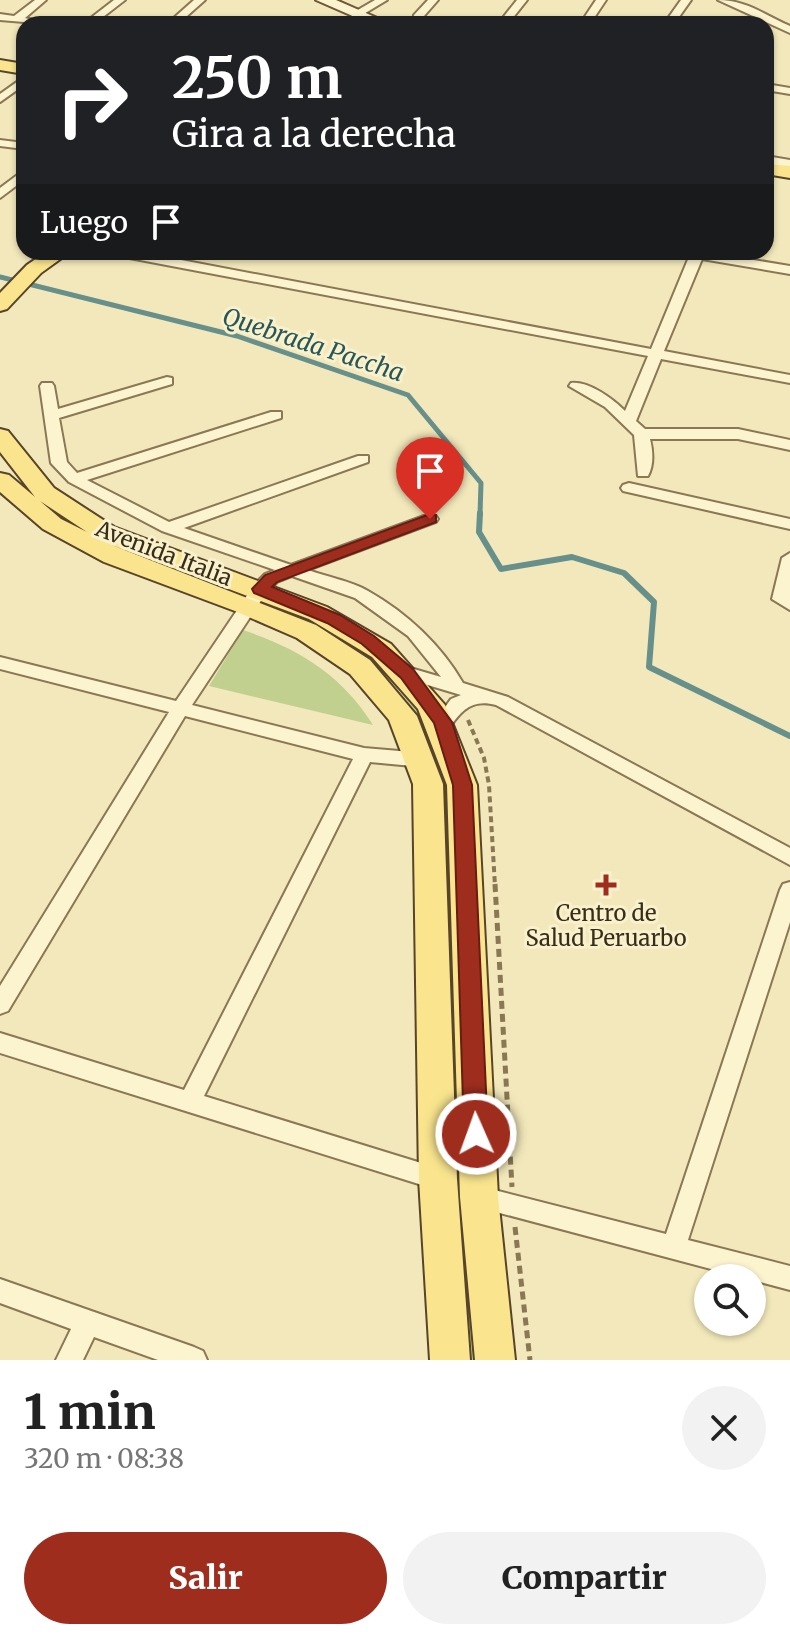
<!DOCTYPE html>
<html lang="es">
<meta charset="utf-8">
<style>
body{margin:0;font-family:Merriweather,serif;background:#f2f2f2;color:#222;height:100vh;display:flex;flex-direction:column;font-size:30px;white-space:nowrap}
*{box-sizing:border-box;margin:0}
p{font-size:26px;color:#767676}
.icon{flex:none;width:44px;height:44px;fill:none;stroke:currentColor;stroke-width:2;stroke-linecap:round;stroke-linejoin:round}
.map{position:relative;height:1360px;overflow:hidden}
.sheet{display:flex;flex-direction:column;background:#fff;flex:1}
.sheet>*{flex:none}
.hud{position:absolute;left:16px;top:16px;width:758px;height:244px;border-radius:24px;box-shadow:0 2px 6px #0004;background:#202124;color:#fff;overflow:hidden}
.buttons{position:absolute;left:694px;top:1264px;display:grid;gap:16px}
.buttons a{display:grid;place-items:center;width:72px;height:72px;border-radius:50%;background:#fff;box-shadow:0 2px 6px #0004;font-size:40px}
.pin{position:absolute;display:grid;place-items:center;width:68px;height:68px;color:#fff;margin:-82px -34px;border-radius:50% 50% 50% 0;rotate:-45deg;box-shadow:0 0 8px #0007}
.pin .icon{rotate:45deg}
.me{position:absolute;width:88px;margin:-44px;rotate:358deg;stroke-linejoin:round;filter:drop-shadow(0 0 6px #0008)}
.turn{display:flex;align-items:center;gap:28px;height:168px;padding:0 24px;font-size:36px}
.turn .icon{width:104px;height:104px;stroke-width:2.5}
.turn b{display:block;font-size:56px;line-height:68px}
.then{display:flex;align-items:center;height:76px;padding:0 24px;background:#0003;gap:16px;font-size:30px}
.round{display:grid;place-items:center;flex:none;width:84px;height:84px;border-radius:42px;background:#f2f2f2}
.headline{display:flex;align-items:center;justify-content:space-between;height:136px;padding:0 24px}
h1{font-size:48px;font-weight:800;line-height:60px}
.primary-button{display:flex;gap:16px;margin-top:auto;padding:16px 24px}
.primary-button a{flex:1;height:92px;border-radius:48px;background:#9e2d1e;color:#fff;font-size:32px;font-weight:800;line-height:92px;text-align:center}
.primary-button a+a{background:#f2f2f2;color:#222}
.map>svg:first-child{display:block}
</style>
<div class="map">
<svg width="790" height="1360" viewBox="0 0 790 1360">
<rect width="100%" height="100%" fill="#f2e8bb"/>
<g fill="#c1d08e">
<path d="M 282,605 L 315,619 L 362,646 L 414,696 L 448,765 L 480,1360 L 465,1360 L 453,1192 L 442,785 C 427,694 359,641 278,610 Z"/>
<path d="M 243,630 C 299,649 341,674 373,725 L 209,686 Z"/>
</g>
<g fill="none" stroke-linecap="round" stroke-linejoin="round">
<path stroke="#67908b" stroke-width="5" d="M 0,277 L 237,336 L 408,395 L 481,483 L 480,515"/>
<path stroke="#67908b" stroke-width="6" d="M 480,513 L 479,532 L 501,569 L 572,557 L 624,573 L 654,602 L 649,667 L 790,736"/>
<g stroke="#8a7754" stroke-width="4">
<g id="street">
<path d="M 35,0 L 46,0 L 25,18 L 48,24 L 0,20 L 0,14 L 14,16 Z"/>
<path d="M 114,0 L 125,0 L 94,24 L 83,24 Z"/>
<path d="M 194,0 L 205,0 L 178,24 L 167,24 Z"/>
<path d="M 375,0 L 387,0 L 362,15 L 354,24 L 344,24 L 356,11 Z"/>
<path d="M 428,0 L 438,0 L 424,16 L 423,24 L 413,24 L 414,15 Z"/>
<path d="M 517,0 L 527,0 L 508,24 L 498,24 Z"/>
<path d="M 596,0 L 606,0 L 590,24 L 580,24 Z"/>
<path d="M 681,0 L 691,0 L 674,24 L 664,24 Z"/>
<path d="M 718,0 C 746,0 765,15 790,26 L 790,33 Z"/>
<path d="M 24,77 L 24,85 L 0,102 L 0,94 Z"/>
<path d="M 766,84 L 790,88 L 790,94 L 766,90 Z"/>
<path d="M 0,140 L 24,143 L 24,149 L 0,146 Z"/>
<path d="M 766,156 L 790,160 L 790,168 L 766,164 Z"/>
<path d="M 24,170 L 24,180 L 0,198 L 0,188 Z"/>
<path d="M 113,252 L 139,252 L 651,349 L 689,257 L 676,252 L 705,252 L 790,266 L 790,274 L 702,259 L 664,351 L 790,375 L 790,383 L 661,359 L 636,421 L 645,429 L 738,429 L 790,440 L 790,450 L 738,439 L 650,439 C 653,451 654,465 648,476 L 638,476 L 634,435 L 605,407 L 569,386 L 571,383 C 589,381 613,399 625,411 L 648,356 L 119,256 Z"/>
<path d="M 167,377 L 172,378 L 172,384 L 59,418 L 67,462 L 77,473 L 271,412 L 281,412 L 281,418 L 87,480 L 169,522 L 358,456 L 368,456 L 368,462 L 184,528 L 291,565 L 424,516 L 436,516 L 438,519 L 436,522 L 308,570 C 327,577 351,581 368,591 C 407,613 441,645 463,683 L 508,697 L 790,848 L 790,865 L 496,705 C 473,699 462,709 450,727 L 436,727 L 434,722 L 451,699 L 461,695 L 401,677 L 398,673 L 401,669 L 407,667 L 441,677 L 408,636 L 355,598 L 292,576 L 277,582 L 266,593 L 192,705 L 364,748 L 423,753 L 430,755 L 432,760 L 430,765 L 423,767 L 370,762 L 204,1096 L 447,1171 L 450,1179 L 447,1187 L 438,1190 L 0,1053 L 0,1033 L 184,1090 L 353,759 L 185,716 L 8,1011 L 0,1014 L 0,986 L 169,712 L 0,669 L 0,657 L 176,701 L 254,585 L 265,574 L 275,570 L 162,531 L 69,482 L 51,463 L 40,386 L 42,383 L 52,383 L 54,386 L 58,409 Z"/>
<path d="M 629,483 L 790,519 L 790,529 L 623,491 L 621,488 L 623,485 Z"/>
<path d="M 790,553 L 790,610 L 772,599 L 782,558 Z"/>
<path d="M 790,882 L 790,922 L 688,1240 L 790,1266 L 790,1290 L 470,1205 L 467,1197 L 470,1189 L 479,1186 L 666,1234 L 780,890 L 783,884 Z"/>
<path d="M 0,1279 L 194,1347 L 203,1351 L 207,1360 L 158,1360 L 94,1337 L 83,1360 L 56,1360 L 71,1329 L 0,1303 Z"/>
</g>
</g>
<g stroke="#6c5837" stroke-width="4">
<path id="secondary" d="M 316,0 L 336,0 L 391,24 L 371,24 Z"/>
</g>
<g stroke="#574429" stroke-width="4">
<g id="primary">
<path d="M 0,60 L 24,64 L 24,74 L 0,70 Z"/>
<path d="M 766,164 L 790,166 L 790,178 L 766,174 Z"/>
<path d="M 46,252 L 70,252 L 41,273 L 7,309 L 0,311 L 0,293 L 27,265 Z"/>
<path d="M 0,429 L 8,431 L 54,488 L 114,527 L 327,607 L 391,644 L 445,705 L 477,785 L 498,1197 L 515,1360 L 475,1360 L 460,1197 L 447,785 L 418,709 L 372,657 L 309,619 L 109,544 L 316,625 L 370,660 L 417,716 L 443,784 L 457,1179 L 470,1360 L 430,1360 L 419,1179 L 413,784 L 389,720 L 350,674 L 297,638 L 235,611 L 104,562 L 43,529 L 0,492 L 0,473 L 9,475 L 35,497 L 0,452 ZM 40,501 L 87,532 L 61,519 Z"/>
</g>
</g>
<path stroke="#8a7754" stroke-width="4" stroke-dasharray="6 4" stroke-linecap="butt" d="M 468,720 L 484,758 L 489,785 L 495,886"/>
<g stroke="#8a7754" stroke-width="5" stroke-dasharray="8 5" stroke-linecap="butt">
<path d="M 495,884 L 512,1187"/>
<path d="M 515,1227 L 530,1360"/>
</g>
<use href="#street" fill="#fcf4cf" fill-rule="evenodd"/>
<use href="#secondary" fill="#fcf4cf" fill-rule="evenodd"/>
<use href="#primary" fill="#fae58e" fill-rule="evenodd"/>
</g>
<path fill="#9e2d1e" stroke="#671d14" stroke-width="2" d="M 430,514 L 436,515 L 436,522 L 277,582 L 272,587 L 340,615 L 374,636 L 413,669 L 452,722 L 472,785 L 488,1134 L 485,1141 L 476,1145 L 468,1141 L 464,1134 L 453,785 L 434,723 L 401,678 L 362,644 L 327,623 L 254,593 L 252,589 L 265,575 Z"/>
<path fill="#9e2d1e" stroke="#f8f1cb" stroke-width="3" d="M602 873h8v8h8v8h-8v8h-8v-8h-8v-8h8z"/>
<g text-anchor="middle" stroke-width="6" stroke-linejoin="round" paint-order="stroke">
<g font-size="22" fill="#382c1a" stroke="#f8f1cb">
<text transform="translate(164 553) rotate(21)" y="8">Avenida Italia</text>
</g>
<g font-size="22" fill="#382c1a" stroke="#f8f1cb">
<text x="606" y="921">Centro de<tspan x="606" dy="25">Salud Peruarbo</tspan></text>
</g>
<g font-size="24" font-style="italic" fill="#285659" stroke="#f8f1cb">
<text transform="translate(313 345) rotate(18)" y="8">Quebrada Paccha</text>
</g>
</g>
</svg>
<div class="buttons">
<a><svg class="icon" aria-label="search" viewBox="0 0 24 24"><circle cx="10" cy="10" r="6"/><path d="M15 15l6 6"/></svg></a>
</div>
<div class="pin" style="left:430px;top:519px;background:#d93025"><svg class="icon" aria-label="arrive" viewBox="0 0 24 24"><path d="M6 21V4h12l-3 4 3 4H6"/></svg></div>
<svg class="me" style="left:476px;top:1134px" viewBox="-20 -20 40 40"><circle r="17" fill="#9e2d1e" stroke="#fff" stroke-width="3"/><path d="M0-11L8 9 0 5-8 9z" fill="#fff"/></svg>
<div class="hud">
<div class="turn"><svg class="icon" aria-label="right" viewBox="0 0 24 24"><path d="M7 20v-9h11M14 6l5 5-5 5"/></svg><div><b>250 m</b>Gira a la derecha</div></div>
<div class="then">Luego<svg class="icon" aria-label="arrive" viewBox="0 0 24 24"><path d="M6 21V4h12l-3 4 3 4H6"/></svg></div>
</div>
</div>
<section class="sheet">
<div class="headline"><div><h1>1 min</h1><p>320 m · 08:38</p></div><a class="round"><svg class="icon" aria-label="close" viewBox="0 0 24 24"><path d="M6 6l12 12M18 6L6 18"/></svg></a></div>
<div class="primary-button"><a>Salir</a><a>Compartir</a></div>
</section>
